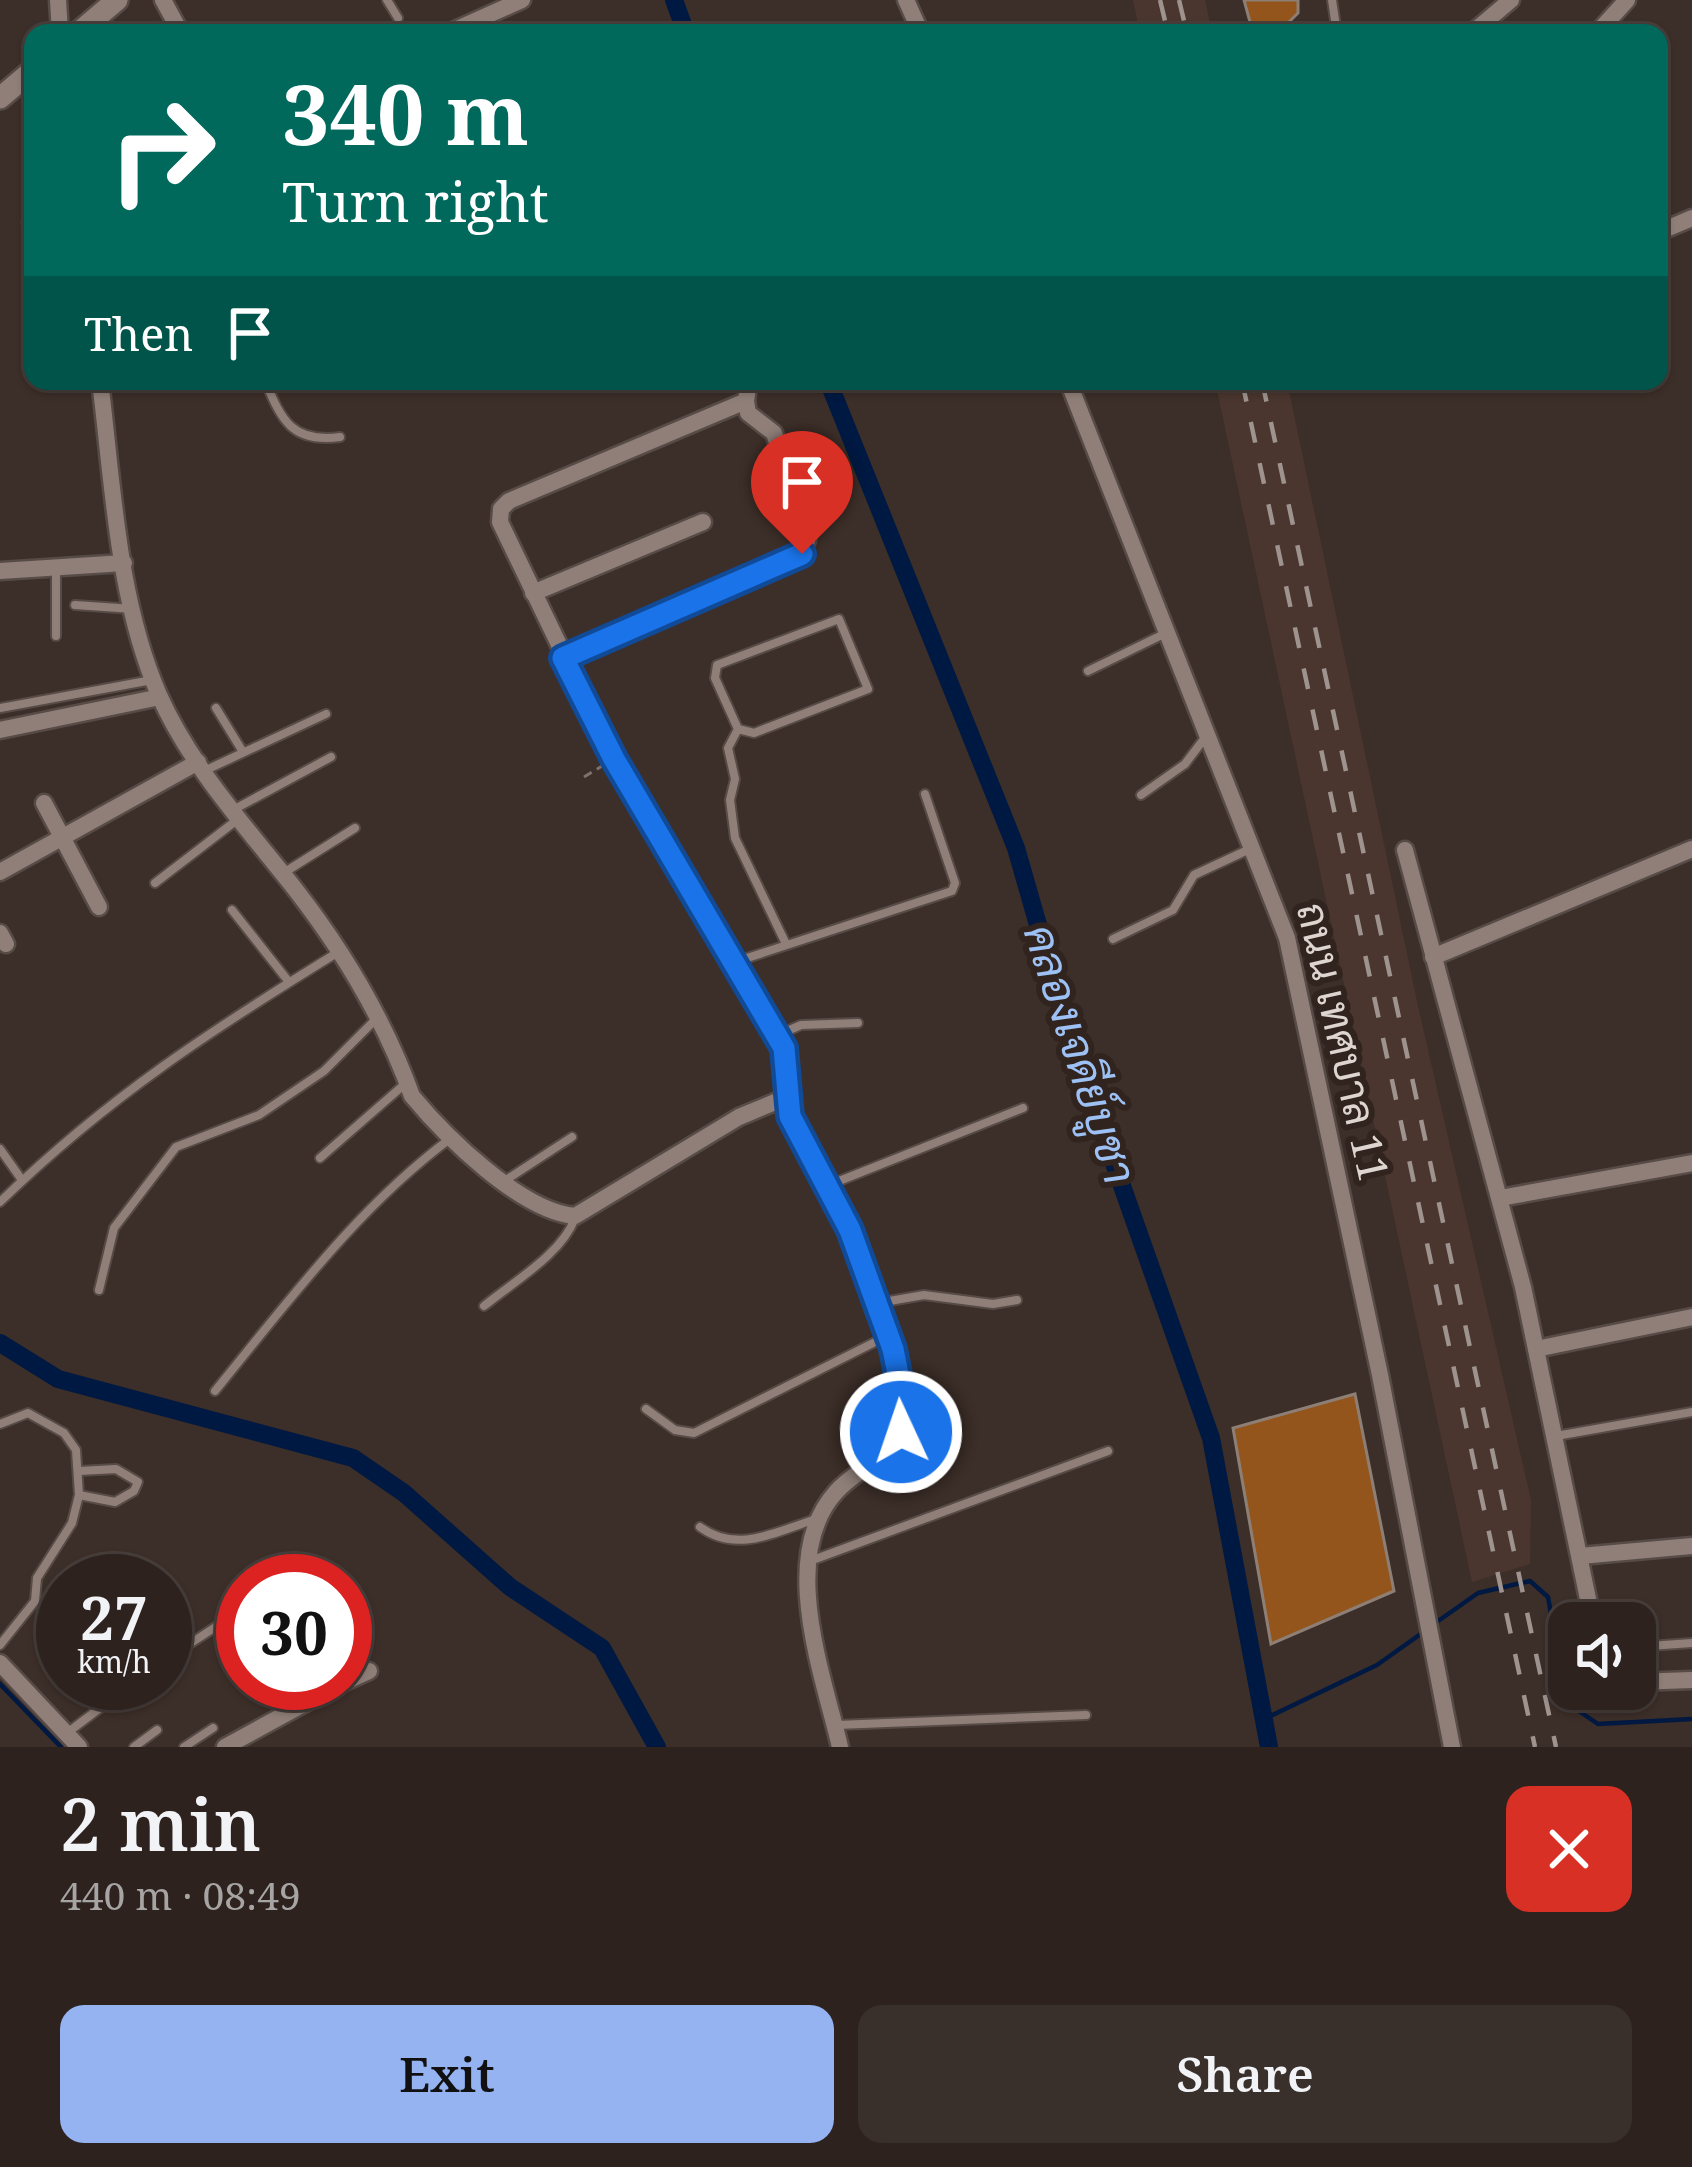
<!DOCTYPE html>
<meta charset="utf-8">
<style>
body{margin:0;font-family:"Noto Serif",Sarabun,serif;background:#392f2b;color:#f1f3f6;height:100vh;display:flex;flex-direction:column;font-size:45px;white-space:nowrap}
*{box-sizing:border-box;margin:0}
p{font-size:39px;color:#a7a4a4}
.icon{flex:none;width:66px;height:66px;fill:none;stroke:currentColor;stroke-width:2;stroke-linecap:round;stroke-linejoin:round}
.map{position:relative;height:1747px;overflow:hidden}
.details{display:flex;flex-direction:column;background:#2d221e;flex:1}
.details>*{flex:none}
.guide{position:absolute;left:24px;top:24px;width:1644px;height:366px;border-radius:24px;box-shadow:0 3px 9px #0004,0 0 0 3px #483f3c;background:#00695c;color:#fff;overflow:hidden}
.fabs{position:absolute;left:1548px;top:1602px;display:grid;gap:24px}
.fabs a{display:grid;place-items:center;width:108px;height:108px;border-radius:24px;background:#2d221e;box-shadow:0 3px 9px #0004,0 0 0 3px #483f3c;font-size:60px}
.speed{position:absolute;left:36px;top:1554px;display:flex;gap:24px;font-size:60px;font-weight:700;text-align:center}
.speed>*{display:grid;place-content:center;width:156px;height:156px;border-radius:50%;background:#2d221e;box-shadow:0 3px 9px #0004,0 0 0 3px #483f3c;line-height:1}
.speed small{font-size:30px;font-weight:400}
.speed .limit{border:18px solid #d22;background:#fff;color:#111}
.pin{position:absolute;display:grid;place-items:center;width:102px;height:102px;color:#fff;margin:-123px -51px;border-radius:50% 50% 50% 0;rotate:-45deg;box-shadow:0 0 12px #0007}
.pin .icon{rotate:45deg}
.me{position:absolute;width:132px;margin:-66px;rotate:357deg;stroke-linejoin:round;filter:drop-shadow(0 0 9px #0008)}
.turn{display:flex;align-items:center;gap:42px;height:252px;padding:0 60px;font-size:54px}
.turn .icon{width:156px;height:156px;stroke-width:2.5}
.turn b{display:block;font-size:84px;line-height:102px}
.then{display:flex;align-items:center;height:114px;padding:0 60px;background:#0003;gap:24px;font-size:45px}
.round{display:grid;place-items:center;flex:none;width:126px;height:126px;border-radius:24px;background:#392f2b}
.summary{display:flex;align-items:center;justify-content:space-between;height:204px;padding:0 60px}
h1{font-size:72px;font-weight:600;line-height:90px}
.cta{display:flex;gap:24px;margin-top:auto;padding:24px 60px}
.cta a{flex:1;height:138px;border-radius:24px;background:#95b2f1;color:#111;font-size:48px;font-weight:600;line-height:138px;text-align:center}
.cta a+a{background:#392f2b;color:#f1f3f6}
.map>svg:first-child{display:block}
</style>
<div class="map">
<svg width="1692" height="1747" viewBox="0 0 1692 1747">
<rect width="100%" height="100%" fill="#3c2e28"/>
<g fill="#4a362e">
<path d="M 1133,0 L 1205,0 L 1212,33 L 1140,33 Z"/>
<path d="M 1215,381 L 1287,381 L 1418,1006 L 1531,1500 L 1530,1564 L 1472,1582 Z"/>
</g>
<g fill="none" stroke-linecap="round" stroke-linejoin="round">
<g stroke="#001942" stroke-width="4.5">
<path d="M 1431,1626 L 1478,1593 L 1530,1581 L 1548,1597 L 1567,1703 L 1598,1724 L 1692,1719"/>
<path d="M 0,1684 L 61,1747"/>
<path d="M 1264,1719 L 1377,1665 L 1422,1633"/>
</g>
<g stroke="#001942" stroke-width="18">
<path d="M 674,0 L 686,33"/>
<path d="M 828,381 L 1016,848 L 1073,1047 L 1211,1438 L 1269,1747"/>
<path d="M 0,1343 L 58,1379 L 353,1458 L 404,1493 L 510,1587 L 602,1648 L 657,1747"/>
</g>
</g>
<g fill="#93551b" stroke="#8d7f75" stroke-width="3">
<path d="M 1244,0 L 1298,0 L 1298,13 L 1278,33 L 1253,33 Z"/>
<path d="M 1355,1394 L 1394,1591 L 1271,1644 L 1233,1428 Z"/>
</g>
<g fill="none" stroke-linecap="round" stroke-linejoin="round">
<g stroke="#574b47" stroke-width="12">
<g id="service">
<path d="M 387,0 L 398,18"/>
<path d="M 1332,0 L 1337,33"/>
<path d="M 265,381 C 282,421 292,443 340,437"/>
<path d="M 75,605 L 133,609"/>
<path d="M 56,636 L 56,569"/>
<path d="M 1088,671 L 1166,633"/>
<path d="M 0,708 L 152,680"/>
<path d="M 216,708 L 243,752"/>
<path d="M 738,729 L 715,678 L 717,665 L 839,619 L 868,689 L 754,733 L 738,729 L 728,748 L 735,779 L 730,800 L 735,838 L 786,944"/>
<path d="M 204,771 L 326,714"/>
<path d="M 1141,795 L 1185,764 L 1207,735"/>
<path d="M 233,810 L 331,757"/>
<path d="M 285,872 L 355,828"/>
<path d="M 155,883 L 237,820"/>
<path d="M 232,910 L 289,982"/>
<path d="M 1113,939 L 1173,910 L 1194,875 L 1252,848"/>
<path d="M 738,961 L 952,891 L 955,883 L 925,794"/>
<path d="M 778,1035 L 801,1025 L 858,1023"/>
<path d="M 0,1149 L 22,1180"/>
<path d="M 320,1158 L 406,1083"/>
<path d="M 506,1180 L 572,1137"/>
<path d="M 829,1185 L 1023,1108"/>
<path d="M 0,1202 C 108,1097 213,1029 340,951"/>
<path d="M 99,1290 L 114,1228 L 176,1147 L 259,1115 L 324,1071 L 377,1018"/>
<path d="M 878,1303 L 924,1295 L 993,1304 L 1017,1300"/>
<path d="M 484,1306 C 513,1282 562,1254 575,1218"/>
<path d="M 215,1391 C 288,1302 358,1207 451,1138"/>
<path d="M 646,1409 L 675,1430 L 694,1433 L 889,1335"/>
<path d="M 0,1424 L 28,1413 L 64,1433 L 76,1450 L 79,1495 L 72,1523 L 37,1578 L 35,1601 L 0,1645"/>
<path d="M 1556,1436 L 1692,1412"/>
<path d="M 79,1495 L 115,1502 L 134,1491 L 138,1482 L 116,1469 L 79,1471"/>
<path d="M 700,1527 C 737,1554 775,1532 816,1519"/>
<path d="M 810,1561 L 1108,1451"/>
<path d="M 1635,1647 L 1692,1643"/>
<path d="M 165,1660 L 243,1609"/>
<path d="M 837,1725 L 1086,1715"/>
<path d="M 67,1733 L 133,1683"/>
<path d="M 134,1747 L 157,1730"/>
<path d="M 184,1747 L 213,1728"/>
</g>
</g>
<g stroke="#574b47" stroke-width="21">
<g id="minor">
<path d="M 58,0 L 60,33"/>
<path d="M 163,0 L 181,33"/>
<path d="M 906,0 L 921,33"/>
<path d="M 448,33 L 522,0"/>
<path d="M 1472,33 L 1511,0"/>
<path d="M 1597,33 L 1627,0"/>
<path d="M 31,223 L 33,223"/>
<path d="M 1659,232 L 1692,218"/>
<path d="M 100,381 C 113,484 117,598 159,695 C 191,767 247,828 295,889 C 344,952 385,1021 412,1096 C 446,1137 521,1211 575,1216 L 739,1117 L 787,1097 L 790,1116 C 826,1167 921,1371 901,1429 C 891,1458 855,1470 836,1492 C 778,1556 823,1674 840,1747"/>
<path d="M 749,381 L 746,401 L 509,501 L 501,509 L 500,522 L 614,759 L 778,1035 L 789,1065 L 787,1097"/>
<path d="M 1068,381 L 1287,938 L 1380,1375 L 1452,1747"/>
<path d="M 0,571 L 124,563"/>
<path d="M 533,593 L 703,522"/>
<path d="M 563,658 L 802,554 L 807,540 L 774,433 L 748,413 L 746,401"/>
<path d="M 0,730 L 160,697"/>
<path d="M 44,803 L 99,907"/>
<path d="M 1405,850 L 1523,1287 L 1593,1623"/>
<path d="M 0,872 L 198,762"/>
<path d="M 0,933 L 6,944"/>
<path d="M 1433,957 L 1692,849"/>
<path d="M 1500,1198 L 1692,1163"/>
<path d="M 1536,1349 L 1692,1317"/>
<path d="M 1580,1556 L 1692,1546"/>
<path d="M 0,1663 L 79,1747"/>
<path d="M 345,1682 L 369,1671"/>
<path d="M 1635,1682 L 1692,1680"/>
<path d="M 225,1747 L 342,1683"/>
</g>
</g>
<g stroke="#574b47" stroke-width="26">
<g id="tertiary">
<path d="M 78,33 L 117,0"/>
<path d="M 0,98 L 33,70"/>
</g>
</g>
<path stroke="#7d716c" stroke-width="3" stroke-dasharray="9 6" stroke-linecap="butt" d="M 584,777 L 602,766"/>
<use href="#service" stroke="#907f79" stroke-width="8"/>
<use href="#minor" stroke="#907f79" stroke-width="16"/>
<use href="#tertiary" stroke="#907f79" stroke-width="21"/>
<g stroke="#9e938f" stroke-width="4.5" stroke-dasharray="21 21" stroke-linecap="butt">
<path d="M 1160,0 L 1168,33"/>
<path d="M 1179,0 L 1187,33"/>
<path d="M 1242,381 L 1535,1747"/>
<path d="M 1262,381 L 1556,1747"/>
</g>
</g>
<g fill="none" stroke-linecap="round" stroke-linejoin="round">
<g stroke="#114b97" stroke-width="30">
<path id="route" d="M 802,554 L 563,658 L 614,759 L 784,1048 L 790,1116 L 850,1230 L 893,1349 L 905,1409 L 901,1432"/>
</g>
<use href="#route" stroke="#1a73e8" stroke-width="21"/>
</g>
<g text-anchor="middle" stroke-width="12" stroke-linejoin="round" paint-order="stroke">
<g font-size="42" fill="#ded5d1" stroke="#31241e">
<text transform="translate(1343 1042) rotate(77)" y="15">ถนน เทศบาล 11</text>
</g>
<g font-size="45" font-style="italic" fill="#9dc1f4" stroke="#31241e">
<text transform="translate(1080 1054) rotate(72)" y="16">คลองเจดีย์บูชา</text>
</g>
</g>
</svg>
<div class="fabs">
<a><svg class="icon" aria-label="sound" viewBox="0 0 24 24"><path d="M4 9h4l5-4v14l-5-4H4zM17 9q2 3 0 6"/></svg></a>
</div>
<div class="speed"><div>27<small>km/h</small></div><div class="limit">30</div></div>
<div class="pin" style="left:802px;top:554px;background:#d93025"><svg class="icon" aria-label="arrive" viewBox="0 0 24 24"><path d="M6 21V4h12l-3 4 3 4H6"/></svg></div>
<svg class="me" style="left:901px;top:1432px" viewBox="-20 -20 40 40"><circle r="17" fill="#1a73e8" stroke="#fff" stroke-width="3"/><path d="M0-11L8 9 0 5-8 9z" fill="#fff"/></svg>
<div class="guide">
<div class="turn"><svg class="icon" aria-label="right" viewBox="0 0 24 24"><path d="M7 20v-9h11M14 6l5 5-5 5"/></svg><div><b>340 m</b>Turn right</div></div>
<div class="then">Then<svg class="icon" aria-label="arrive" viewBox="0 0 24 24"><path d="M6 21V4h12l-3 4 3 4H6"/></svg></div>
</div>
</div>
<section class="details">
<div class="summary"><div><h1>2 min</h1><p>440 m · 08:49</p></div><a class="round" style="background:#d93025;color:#fff"><svg class="icon" aria-label="close" viewBox="0 0 24 24"><path d="M6 6l12 12M18 6L6 18"/></svg></a></div>
<div class="cta"><a>Exit</a><a>Share</a></div>
</section>
